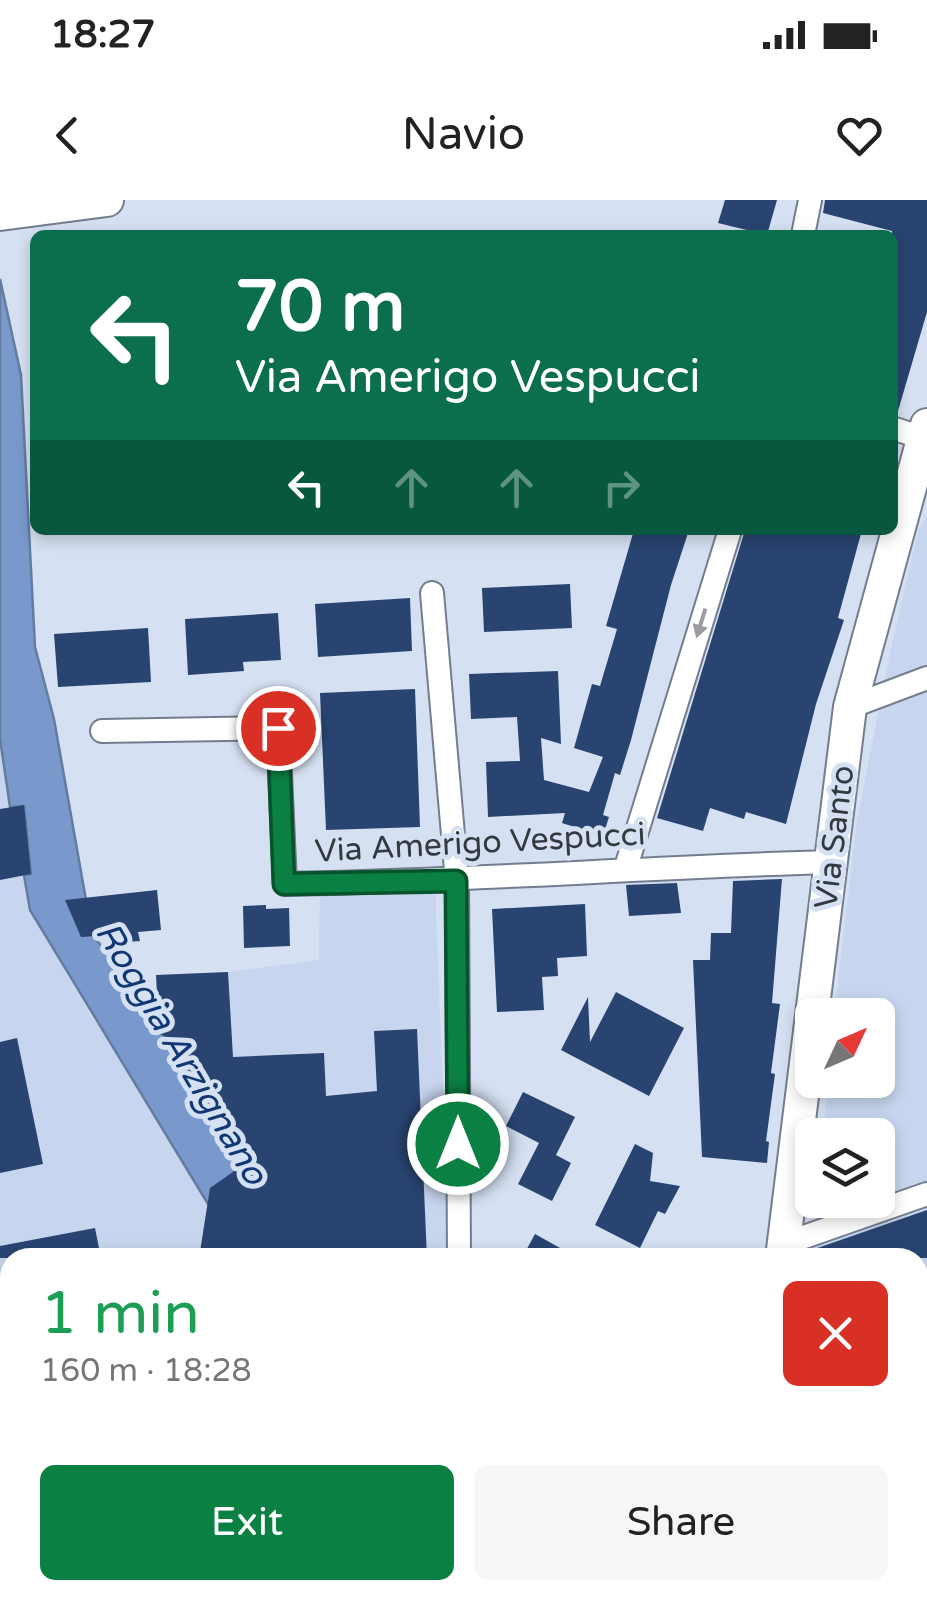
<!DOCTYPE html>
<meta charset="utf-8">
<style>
body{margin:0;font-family:"Varela Round",sans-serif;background:#f6f6f6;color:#222;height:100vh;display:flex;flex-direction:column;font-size:38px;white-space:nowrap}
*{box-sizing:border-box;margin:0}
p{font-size:32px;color:#767676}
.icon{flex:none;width:55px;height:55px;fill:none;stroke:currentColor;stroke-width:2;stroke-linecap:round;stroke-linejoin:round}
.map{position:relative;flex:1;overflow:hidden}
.sheet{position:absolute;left:0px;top:1048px;width:928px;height:352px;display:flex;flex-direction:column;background:#fff;border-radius:30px 30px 0 0;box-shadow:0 5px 15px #0003}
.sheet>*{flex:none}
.banner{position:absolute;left:30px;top:30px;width:868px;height:305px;border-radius:15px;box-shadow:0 5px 15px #0003;background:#0b6e4f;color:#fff;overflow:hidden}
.needle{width:65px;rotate:46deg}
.buttons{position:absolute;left:795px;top:798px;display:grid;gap:20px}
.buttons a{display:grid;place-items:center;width:100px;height:100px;border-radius:15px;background:#fff;box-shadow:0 5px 15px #0003;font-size:50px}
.pin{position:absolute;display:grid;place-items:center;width:85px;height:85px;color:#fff;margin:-42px;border:5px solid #fff;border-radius:50%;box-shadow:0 2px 10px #0007}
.me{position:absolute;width:110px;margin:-55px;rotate:0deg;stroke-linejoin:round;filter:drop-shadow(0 0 8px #0008)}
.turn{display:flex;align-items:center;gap:35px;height:210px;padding:0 40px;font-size:45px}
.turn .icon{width:130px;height:130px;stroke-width:2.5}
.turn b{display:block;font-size:70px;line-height:85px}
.lanes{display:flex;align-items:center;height:95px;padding:0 40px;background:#0003;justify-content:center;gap:50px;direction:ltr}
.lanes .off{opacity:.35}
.round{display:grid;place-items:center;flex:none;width:105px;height:105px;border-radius:15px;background:#f6f6f6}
.head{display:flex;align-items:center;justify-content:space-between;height:170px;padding:0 40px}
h1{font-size:60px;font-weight:600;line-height:75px;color:#1e9e55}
.primary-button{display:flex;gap:20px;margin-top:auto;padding:20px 40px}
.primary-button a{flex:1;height:115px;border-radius:15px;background:#0b8043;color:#fff;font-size:40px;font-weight:600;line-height:115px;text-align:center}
.primary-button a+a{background:#f6f6f6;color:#222}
.status{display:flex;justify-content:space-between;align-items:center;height:70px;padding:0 50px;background:#fff;direction:ltr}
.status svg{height:28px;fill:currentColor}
header{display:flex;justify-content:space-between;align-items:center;height:130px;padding:0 40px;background:#fff;font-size:45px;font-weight:600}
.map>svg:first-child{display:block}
</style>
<div class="status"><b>18:27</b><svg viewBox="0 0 49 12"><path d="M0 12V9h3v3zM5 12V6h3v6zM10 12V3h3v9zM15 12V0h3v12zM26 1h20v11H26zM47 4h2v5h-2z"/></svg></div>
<header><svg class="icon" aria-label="back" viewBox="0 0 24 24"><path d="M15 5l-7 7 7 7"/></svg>Navio<svg class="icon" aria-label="heart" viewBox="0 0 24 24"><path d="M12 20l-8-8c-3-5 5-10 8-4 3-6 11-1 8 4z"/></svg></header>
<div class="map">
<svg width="927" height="1399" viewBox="0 0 927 1399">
<rect width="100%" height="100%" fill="#d5e0f2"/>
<g fill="#c7d6ee">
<path d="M 927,316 L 927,1399 L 720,1399 L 729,1390 L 918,1390 L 918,1058 L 807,1057 L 817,1000 L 878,1000 L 878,935 L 823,935 L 828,880 L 878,880 L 878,815 L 834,815 L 857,620 L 890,453 L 918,330 Z"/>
<path d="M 0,539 L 10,606 L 24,605 L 31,674 L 24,676 L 31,711 L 89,813 L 210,988 L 215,985 L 252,1057 L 10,1058 L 10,1390 L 549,1390 L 561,1399 L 0,1399 Z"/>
<path d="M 320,679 L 435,680 L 449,1057 L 291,1055 L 176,846 L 159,832 L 156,775 L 228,772 L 319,760 Z"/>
</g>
<path fill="#7999cc" stroke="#647ca2" stroke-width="2.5" d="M 0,79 L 21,175 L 35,447 L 54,519 L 92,734 L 158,819 L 159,832 L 175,846 L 199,891 L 258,888 L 260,935 L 223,939 L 290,1055 L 208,1004 L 30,710 L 24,675 L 31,674 L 24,606 L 10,607 L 0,539 Z"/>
<g fill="#294471">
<path d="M 725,0 L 777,0 L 767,35 L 718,23 Z"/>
<path d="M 825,0 L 927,0 L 927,112 L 898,211 L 892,211 L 892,31 L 823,13 Z"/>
<path d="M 634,330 L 689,330 L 671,385 L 631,540 L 620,575 L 615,573 L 603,615 L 609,617 L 603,636 L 562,623 L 565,613 L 488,617 L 486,562 L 520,561 L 517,517 L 471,519 L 469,474 L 558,471 L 561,544 L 541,538 L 544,580 L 589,592 L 603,557 L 574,548 L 592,484 L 600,486 L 617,429 L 606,426 Z"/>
<path d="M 745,330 L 862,330 L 838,418 L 844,420 L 816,504 L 786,624 L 746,612 L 744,619 L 710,608 L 703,631 L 657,618 Z"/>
<path d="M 570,384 L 572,428 L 484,432 L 482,388 Z"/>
<path d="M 410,398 L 412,451 L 318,457 L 315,404 Z"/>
<path d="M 278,413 L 281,460 L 243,462 L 244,471 L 188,475 L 185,419 Z"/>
<path d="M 148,428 L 151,482 L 58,487 L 54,434 Z"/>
<path d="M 415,489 L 420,627 L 326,630 L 320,493 Z"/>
<path d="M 24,605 L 31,674 L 0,680 L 0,609 Z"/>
<path d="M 782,679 L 772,803 L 780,804 L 771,873 L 775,874 L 766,941 L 769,942 L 767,963 L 702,957 L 693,760 L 710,760 L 711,733 L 731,733 L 733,681 Z"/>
<path d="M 677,683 L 681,713 L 629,716 L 626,685 Z"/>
<path d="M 157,690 L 161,730 L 138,732 L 140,741 L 115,743 L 114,735 L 81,737 L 65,700 Z"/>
<path d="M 585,704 L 587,756 L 557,758 L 558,776 L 542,777 L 544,810 L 497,812 L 492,709 Z"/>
<path d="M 266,705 L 266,709 L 289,708 L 290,746 L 244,748 L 243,706 Z"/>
<path d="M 228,772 L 233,857 L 324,853 L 326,896 L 377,891 L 374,831 L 417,829 L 427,1058 L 384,1058 L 384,1048 L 331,1058 L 199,1058 L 210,988 L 240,967 L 176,846 L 159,832 L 156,775 Z"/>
<path d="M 616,792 L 684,828 L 649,896 L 561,850 L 588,797 L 590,842 Z"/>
<path d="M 17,838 L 43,964 L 0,973 L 0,842 Z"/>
<path d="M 523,892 L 575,917 L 556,955 L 571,963 L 552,1001 L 518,984 L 539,943 L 506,926 Z"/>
<path d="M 635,944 L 653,953 L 650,981 L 680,986 L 665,1014 L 658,1011 L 640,1048 L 595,1025 Z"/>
<path d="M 927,1010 L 927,1058 L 802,1058 L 803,1053 Z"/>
<path d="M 95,1028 L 101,1058 L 0,1058 L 0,1046 Z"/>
<path d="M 535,1034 L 578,1058 L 522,1058 Z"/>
</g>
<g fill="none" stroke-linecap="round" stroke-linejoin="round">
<g stroke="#737d8d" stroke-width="15">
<path id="lane" d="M 0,1144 L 10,1142"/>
</g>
<g stroke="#737d8d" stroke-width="26">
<g id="street">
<path d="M 803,35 L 810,0"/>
<path d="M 892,228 L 923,238"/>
<path d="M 432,393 L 457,681 L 459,1058"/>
<path d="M 850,507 L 927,478"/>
<path d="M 102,531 L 278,528 L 285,684 C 467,681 649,667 831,662"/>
<path d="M 626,667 L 730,330"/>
<path d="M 784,1044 L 927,994"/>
</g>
</g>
<g stroke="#737d8d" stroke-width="36">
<g id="secondary">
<path d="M 0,14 L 107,0"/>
<path d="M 782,1058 L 850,507 L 927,225"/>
<path d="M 918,1311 L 927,1307"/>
<path d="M 728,1399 L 729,1390"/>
</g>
</g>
<use href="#lane" stroke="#fff" stroke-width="11"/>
<use href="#street" stroke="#fff" stroke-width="22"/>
<use href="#secondary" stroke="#fff" stroke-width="32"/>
</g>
<defs><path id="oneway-solid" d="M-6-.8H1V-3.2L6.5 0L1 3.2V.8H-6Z" transform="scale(2.5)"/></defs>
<use fill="#9a9ca0" href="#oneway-solid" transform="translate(701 423) rotate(107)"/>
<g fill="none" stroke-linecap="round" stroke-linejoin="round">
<g stroke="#07532c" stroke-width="25">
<path id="route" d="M 278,528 L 284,684 L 456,681 L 458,944"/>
</g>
<use href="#route" stroke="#0b8043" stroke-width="18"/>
</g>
<g text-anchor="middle" stroke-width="10" stroke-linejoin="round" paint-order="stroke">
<g font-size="32" fill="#343940" stroke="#d5e0f2">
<text transform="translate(834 637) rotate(-83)" y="11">Via Santo</text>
<text transform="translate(480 642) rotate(-3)" y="11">Via Amerigo Vespucci</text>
</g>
<g font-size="35" font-style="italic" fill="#113774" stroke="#d5e0f2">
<text transform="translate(182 853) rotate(59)" y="12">Roggia Arzignano</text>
</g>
</g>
</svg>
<div class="buttons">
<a><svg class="needle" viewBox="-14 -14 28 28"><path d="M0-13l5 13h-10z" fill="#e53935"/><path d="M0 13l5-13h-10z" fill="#767676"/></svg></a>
<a><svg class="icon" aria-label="layers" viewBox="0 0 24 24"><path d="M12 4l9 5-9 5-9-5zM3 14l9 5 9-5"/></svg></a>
</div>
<div class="pin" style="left:278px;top:528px;background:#d93025"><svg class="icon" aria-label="arrive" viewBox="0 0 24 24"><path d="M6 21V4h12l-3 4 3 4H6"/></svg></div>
<svg class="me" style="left:458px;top:944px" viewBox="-20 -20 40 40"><circle r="17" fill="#0b8043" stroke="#fff" stroke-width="3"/><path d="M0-11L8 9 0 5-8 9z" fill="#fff"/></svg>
<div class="banner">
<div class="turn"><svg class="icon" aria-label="left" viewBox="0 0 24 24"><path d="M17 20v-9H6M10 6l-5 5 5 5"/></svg><div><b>70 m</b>Via Amerigo Vespucci</div></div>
<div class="lanes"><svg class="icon" aria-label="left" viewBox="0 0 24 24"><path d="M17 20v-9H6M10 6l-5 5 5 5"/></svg><svg class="icon off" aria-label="ahead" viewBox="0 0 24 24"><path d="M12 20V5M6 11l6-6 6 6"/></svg><svg class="icon off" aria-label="ahead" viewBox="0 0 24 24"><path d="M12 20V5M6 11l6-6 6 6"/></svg><svg class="icon off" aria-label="right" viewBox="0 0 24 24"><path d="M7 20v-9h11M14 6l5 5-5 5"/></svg></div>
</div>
<section class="sheet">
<div class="head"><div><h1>1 min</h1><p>160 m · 18:28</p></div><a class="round" style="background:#d93025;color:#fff"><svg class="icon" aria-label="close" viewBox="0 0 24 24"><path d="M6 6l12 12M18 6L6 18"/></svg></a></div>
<div class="primary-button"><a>Exit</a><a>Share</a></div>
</section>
</div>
